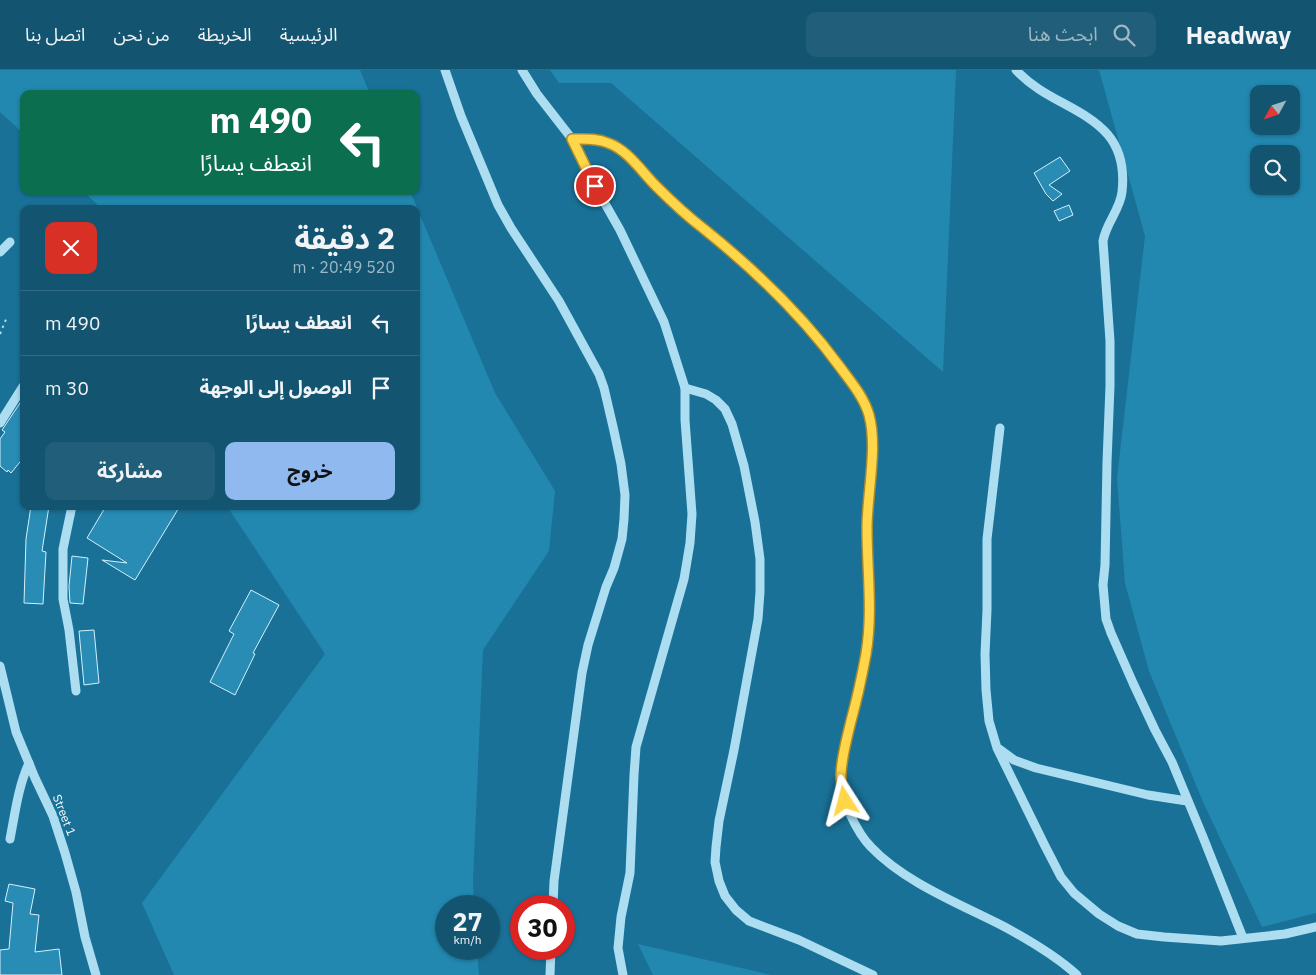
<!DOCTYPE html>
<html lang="ar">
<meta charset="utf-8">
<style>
body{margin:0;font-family:"IBM Plex Sans","Noto Sans Arabic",sans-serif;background:#205e79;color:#f1f3f6;direction:rtl;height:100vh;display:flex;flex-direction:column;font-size:19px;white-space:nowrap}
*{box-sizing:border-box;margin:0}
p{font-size:16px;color:#9db7c3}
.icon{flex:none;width:28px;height:28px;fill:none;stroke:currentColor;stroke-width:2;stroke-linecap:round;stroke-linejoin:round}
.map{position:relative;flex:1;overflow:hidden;direction:ltr}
.panel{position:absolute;left:20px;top:135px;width:400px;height:305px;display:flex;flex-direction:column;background:#135571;border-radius:10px;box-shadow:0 1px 4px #0004;direction:rtl}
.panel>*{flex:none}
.banner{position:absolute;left:20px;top:20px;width:400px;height:105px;border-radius:10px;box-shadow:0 1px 4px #0004;direction:rtl;background:#0b6e4f;color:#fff;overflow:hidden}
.needle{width:32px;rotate:230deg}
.buttons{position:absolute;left:1250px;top:15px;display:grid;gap:10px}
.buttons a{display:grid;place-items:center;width:50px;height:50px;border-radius:10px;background:#135571;box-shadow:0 1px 4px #0004;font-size:25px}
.speed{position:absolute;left:435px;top:825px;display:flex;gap:10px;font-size:25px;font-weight:700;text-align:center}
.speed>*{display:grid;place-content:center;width:65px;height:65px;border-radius:50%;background:#135571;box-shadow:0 1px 4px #0004;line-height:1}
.speed small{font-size:12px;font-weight:400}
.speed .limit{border:8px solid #d22;background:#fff;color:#111}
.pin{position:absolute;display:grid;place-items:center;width:42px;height:42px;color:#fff;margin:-21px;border:2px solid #fff;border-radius:50%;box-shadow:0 1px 5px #0007}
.me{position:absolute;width:55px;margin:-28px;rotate:351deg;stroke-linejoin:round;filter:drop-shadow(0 0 4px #0008)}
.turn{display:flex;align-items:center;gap:18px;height:105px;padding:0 25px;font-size:22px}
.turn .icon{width:65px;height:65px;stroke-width:2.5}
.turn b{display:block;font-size:35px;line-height:42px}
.round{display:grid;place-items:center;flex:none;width:52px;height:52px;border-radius:10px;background:#205e79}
.head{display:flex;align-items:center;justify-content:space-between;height:85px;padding:0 25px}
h1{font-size:30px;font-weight:700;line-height:38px}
.action{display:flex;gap:10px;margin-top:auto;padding:10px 25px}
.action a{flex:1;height:58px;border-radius:10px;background:#90b9f0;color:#111;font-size:20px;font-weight:700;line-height:58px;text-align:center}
.action a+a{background:#205e79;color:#f1f3f6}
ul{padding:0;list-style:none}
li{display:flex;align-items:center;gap:15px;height:65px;padding:0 25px;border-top:1px solid #326b84}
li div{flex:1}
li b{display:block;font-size:19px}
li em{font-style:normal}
header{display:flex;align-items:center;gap:30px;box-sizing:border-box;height:70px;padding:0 25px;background:#135571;border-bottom:1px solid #326b84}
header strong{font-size:24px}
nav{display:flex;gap:28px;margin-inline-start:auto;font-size:18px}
.search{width:350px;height:45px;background:#205e79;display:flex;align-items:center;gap:12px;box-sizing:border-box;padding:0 18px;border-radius:10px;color:#9db7c3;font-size:19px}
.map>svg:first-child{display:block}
</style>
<header>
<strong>Headway</strong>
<div class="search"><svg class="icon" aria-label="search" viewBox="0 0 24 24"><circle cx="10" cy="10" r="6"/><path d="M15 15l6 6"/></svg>ابحث هنا</div>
<nav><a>الرئيسية</a><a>الخريطة</a><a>من نحن</a><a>اتصل بنا</a></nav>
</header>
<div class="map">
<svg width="1316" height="905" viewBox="0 0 1316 905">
<rect width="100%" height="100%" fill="#197197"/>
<g fill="#2288b0" fill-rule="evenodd">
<path d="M 0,0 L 360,0 L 370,24 L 24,24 L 24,64 L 0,42 Z"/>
<path d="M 550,0 L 956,0 L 943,302 L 611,13 L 559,13 Z"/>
<path d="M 1099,0 L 1316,0 L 1316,843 L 1262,857 L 1203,732 L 1149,601 L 1125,513 L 1117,408 L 1145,166 ZM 1259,24 L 1291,24 L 1291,56 L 1259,56 ZM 1259,84 L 1291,84 L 1291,116 L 1259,116 Z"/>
<path d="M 83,121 L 410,121 L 495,323 L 555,421 L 549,481 L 483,580 L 473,811 L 474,836 L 446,836 L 446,879 L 477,879 L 479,905 L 174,905 L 142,833 L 325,584 L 227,436 L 416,436 L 416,139 L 102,139 Z"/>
<path d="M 638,874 L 771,905 L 653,905 Z"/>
</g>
<g fill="#288cb5" stroke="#d3f0fb">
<path d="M 1060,87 L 1070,101 L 1049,115 L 1062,124 L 1053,131 L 1046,124 L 1034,103 Z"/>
<path d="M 1069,135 L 1073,145 L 1059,151 L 1054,141 Z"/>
<path d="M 24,327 L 24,387 L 11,403 L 8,400 L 7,402 L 0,396 L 0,369 L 5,362 L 2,360 Z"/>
<path d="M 31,436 L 49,436 L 42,481 L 46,482 L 43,534 L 24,533 L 26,469 Z"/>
<path d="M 106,436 L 180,436 L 135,510 L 102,490 L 127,493 L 87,468 Z"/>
<path d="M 72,486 L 88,488 L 83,534 L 70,533 L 69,516 Z"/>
<path d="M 251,520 L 279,535 L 253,583 L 255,584 L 235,625 L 210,612 L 234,564 L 229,561 Z"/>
<path d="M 94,560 L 99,613 L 84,615 L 79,561 Z"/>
<path d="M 9,814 L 35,819 L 30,844 L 39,845 L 35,882 L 59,879 L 62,905 L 0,905 L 0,880 L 9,879 L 13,833 L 5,831 Z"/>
</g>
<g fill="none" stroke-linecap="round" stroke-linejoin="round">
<path stroke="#acddf1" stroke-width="2" stroke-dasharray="2.5 4" stroke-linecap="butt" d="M 0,264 L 7,247"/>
<g stroke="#acddf1" stroke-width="9">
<path d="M 445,0 L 461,46 L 498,135 L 511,158 L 559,231 L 599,304 L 604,318 L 614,361 L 621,394 L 625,425 L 624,449 L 622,469 L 614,498 L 606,517 L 588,575 L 582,603 L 554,811 L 553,836"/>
<path d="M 522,0 L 537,24 L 572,69 L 595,116 L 620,160 L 664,252 L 685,318 L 706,324 L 716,330 L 725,339 L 732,354 L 744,396 L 755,452 L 760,489 L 760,522 L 758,549 L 734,680 L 719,751 L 716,777 L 715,792 L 719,811 L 725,826 L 736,840 L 749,851 L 799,870 L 873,905"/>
<path d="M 1016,0 C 1056,44 1131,41 1122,122 C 1120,140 1106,153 1103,171 L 1110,271 L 1110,316 L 1107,392 L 1105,495 L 1103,515 L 1106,549 L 1111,563 L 1133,613 L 1155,660 L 1172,692 L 1203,767 L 1243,868"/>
<path d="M 572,69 C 585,69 598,68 610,74 C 629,82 641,101 655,115 C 671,130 687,146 704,159 C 755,200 801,245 840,297 C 852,312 866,330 870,349 C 877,385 867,424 867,460 C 867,488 871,515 870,543 C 869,567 865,591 860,614 C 851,659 830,699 850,744 C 855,755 862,768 871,777 C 904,812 960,834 1003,856 C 1029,870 1055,885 1077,905"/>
<path d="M 0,182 L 10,172"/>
<path d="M 0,353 L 24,315"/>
<path d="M 1000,358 L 987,469 L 987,540 L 985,584 L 986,620 L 989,651 L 997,678 L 1045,776 L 1061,807 L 1074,823 L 1099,844 L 1118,856 L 1137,864 L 1164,867 L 1221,871 L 1285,864 L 1316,857"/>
<path d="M 72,436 L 63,479 L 63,529 L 69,560 L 76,621"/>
<path d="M 0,596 L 16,662 L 35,708 L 53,746 L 65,783 L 76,822 L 85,867 L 96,905"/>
<path d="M 999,679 L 1014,690 L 1036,698 L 1148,725 L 1187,731"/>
<path d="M 10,769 C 15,744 18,717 29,693"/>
<path d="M 550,905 L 551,879"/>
<path d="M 623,905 L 618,878 L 621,847 L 630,803 L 634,705 L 636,677 L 684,509 L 690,473 L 692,444 L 685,350 L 685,318"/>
</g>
</g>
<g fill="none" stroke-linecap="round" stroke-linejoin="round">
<g stroke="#a68a30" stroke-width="12">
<path id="route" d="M 595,116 L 572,69 C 584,69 597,68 608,73 C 628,80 641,101 656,116 C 671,131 687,146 704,159 C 755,200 802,245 840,297 C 851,312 864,327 869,345 C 878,377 867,424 867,458 C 867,500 873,542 866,584 C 862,606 857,629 851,651 C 847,668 842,685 841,703 C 840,712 843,722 845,731"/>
</g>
<use href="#route" stroke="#ffd54a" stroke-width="9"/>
</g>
<g text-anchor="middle" stroke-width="5" stroke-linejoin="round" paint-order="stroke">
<g font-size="12" fill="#fff" stroke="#197197">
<text transform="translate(64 745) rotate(69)" y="4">Street 1</text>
</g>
</g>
</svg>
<div class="buttons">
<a><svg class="needle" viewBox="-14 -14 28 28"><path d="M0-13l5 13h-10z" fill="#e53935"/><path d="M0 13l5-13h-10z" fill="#9db7c3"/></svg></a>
<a><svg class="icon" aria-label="search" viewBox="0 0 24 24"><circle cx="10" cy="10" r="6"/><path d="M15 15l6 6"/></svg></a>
</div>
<div class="speed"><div>27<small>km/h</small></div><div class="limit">30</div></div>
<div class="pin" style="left:595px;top:116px;background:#d93025"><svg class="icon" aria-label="arrive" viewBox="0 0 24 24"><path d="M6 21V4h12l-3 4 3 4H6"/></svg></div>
<svg class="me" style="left:845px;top:731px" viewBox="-20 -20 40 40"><path d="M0-17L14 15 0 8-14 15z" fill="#ffd54a" stroke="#fff" stroke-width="4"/></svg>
<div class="banner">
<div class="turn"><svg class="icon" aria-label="left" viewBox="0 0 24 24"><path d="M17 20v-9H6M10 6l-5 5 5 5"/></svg><div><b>490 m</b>انعطف يسارًا</div></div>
</div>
<section class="panel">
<div class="head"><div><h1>2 دقيقة</h1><p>520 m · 20:49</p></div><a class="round" style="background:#d93025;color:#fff"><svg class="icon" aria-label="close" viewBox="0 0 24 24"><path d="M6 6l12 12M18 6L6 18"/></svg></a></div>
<ul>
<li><svg class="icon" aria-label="left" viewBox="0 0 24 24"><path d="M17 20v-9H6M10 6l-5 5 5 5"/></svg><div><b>انعطف يسارًا</b></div><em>490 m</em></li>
<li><svg class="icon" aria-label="arrive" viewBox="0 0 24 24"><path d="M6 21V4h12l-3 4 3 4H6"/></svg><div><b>الوصول إلى الوجهة</b></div><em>30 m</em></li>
</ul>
<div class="action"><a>خروج</a><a>مشاركة</a></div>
</section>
</div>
